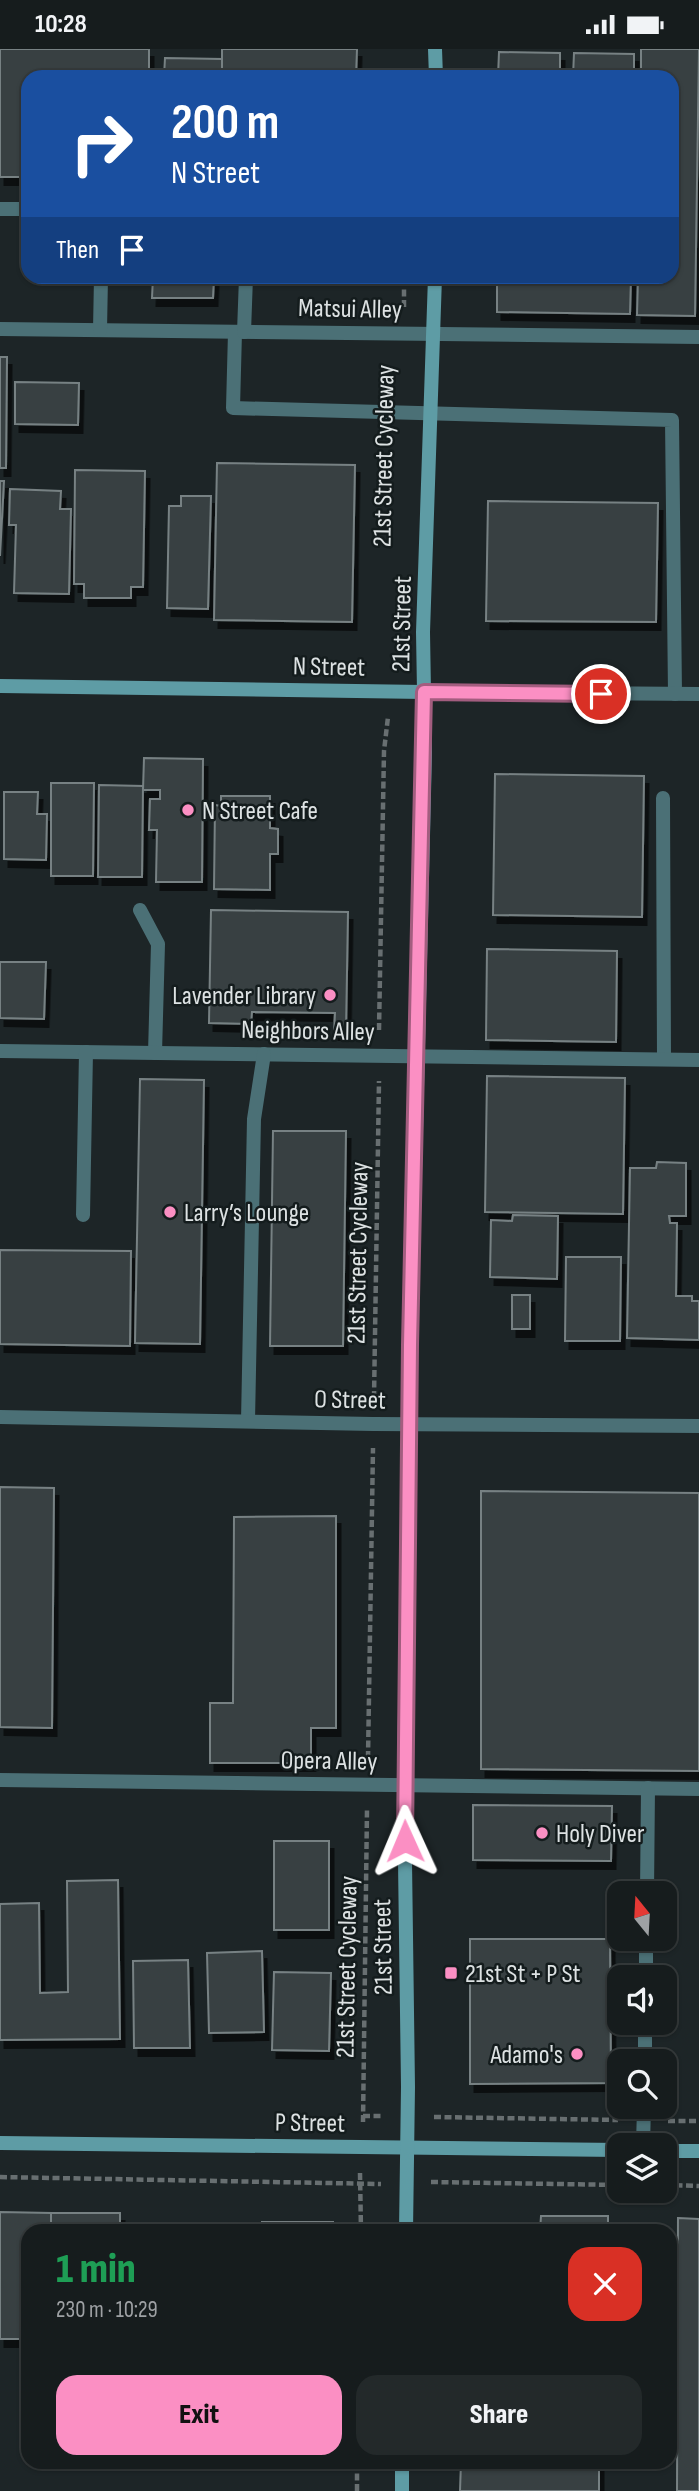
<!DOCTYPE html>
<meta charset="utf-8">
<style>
body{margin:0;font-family:"Sofia Sans Condensed",sans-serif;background:#23292a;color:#f1f3f6;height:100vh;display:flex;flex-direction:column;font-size:26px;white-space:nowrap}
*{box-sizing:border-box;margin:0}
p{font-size:23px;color:#9ea1a4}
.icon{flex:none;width:38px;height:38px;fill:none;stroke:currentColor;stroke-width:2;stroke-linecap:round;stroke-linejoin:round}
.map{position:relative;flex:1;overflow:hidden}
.drawer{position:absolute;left:21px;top:2175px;width:656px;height:245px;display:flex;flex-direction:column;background:#161c1d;border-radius:21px;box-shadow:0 2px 5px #0004,0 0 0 2px #353a3b}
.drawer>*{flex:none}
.top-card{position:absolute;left:21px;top:21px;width:658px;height:214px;border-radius:21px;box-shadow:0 2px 5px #0004,0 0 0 2px #353a3b;background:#1a4fa0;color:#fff;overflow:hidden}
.needle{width:46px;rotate:342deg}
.controls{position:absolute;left:607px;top:1832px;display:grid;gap:14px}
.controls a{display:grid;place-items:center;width:70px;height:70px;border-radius:14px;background:#161c1d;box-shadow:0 2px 5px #0004,0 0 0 2px #353a3b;font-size:35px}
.pin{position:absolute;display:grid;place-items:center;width:60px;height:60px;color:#fff;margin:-30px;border:4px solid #fff;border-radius:50%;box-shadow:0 2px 7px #0007}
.me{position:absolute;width:77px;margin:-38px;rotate:359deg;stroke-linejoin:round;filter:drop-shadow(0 0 5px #0008)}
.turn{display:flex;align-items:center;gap:24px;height:147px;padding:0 35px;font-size:32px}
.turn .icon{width:91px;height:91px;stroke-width:2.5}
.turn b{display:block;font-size:49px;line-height:60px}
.then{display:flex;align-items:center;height:66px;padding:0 35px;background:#0003;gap:14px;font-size:26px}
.round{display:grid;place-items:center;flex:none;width:74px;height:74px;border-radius:21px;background:#23292a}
.summary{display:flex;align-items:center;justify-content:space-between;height:119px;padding:0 35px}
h1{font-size:42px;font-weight:800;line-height:52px;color:#1e9e55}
.cta{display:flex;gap:14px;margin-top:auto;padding:14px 35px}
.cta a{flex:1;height:80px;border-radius:21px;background:#fb8fc3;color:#111;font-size:28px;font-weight:800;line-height:80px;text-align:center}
.cta a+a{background:#23292a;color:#f1f3f6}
.status{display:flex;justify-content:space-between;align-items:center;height:49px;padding:0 35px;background:#161c1d;direction:ltr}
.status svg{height:19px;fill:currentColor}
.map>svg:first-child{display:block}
</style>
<div class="status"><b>10:28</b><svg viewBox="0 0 49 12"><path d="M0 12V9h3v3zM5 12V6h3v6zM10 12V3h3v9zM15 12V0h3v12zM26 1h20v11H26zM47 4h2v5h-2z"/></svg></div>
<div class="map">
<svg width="699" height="2442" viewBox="0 0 699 2442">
<defs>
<filter id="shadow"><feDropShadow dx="4.5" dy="8" stdDeviation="0" flood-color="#0009"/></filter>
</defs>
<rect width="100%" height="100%" fill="#1d2527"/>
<g fill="#374042" stroke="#778183" stroke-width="2" filter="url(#shadow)">
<path d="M 0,0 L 149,0 L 149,28 L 28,28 L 28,128 L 0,128 Z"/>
<path d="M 222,0 L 357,0 L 356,28 L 222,28 Z"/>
<path d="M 641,0 L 699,0 L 695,267 L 637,266 L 638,228 L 672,228 L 672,28 L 641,28 Z"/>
<path d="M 499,3 L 560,4 L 560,28 L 498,28 Z"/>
<path d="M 574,4 L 634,5 L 634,28 L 573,28 Z"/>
<path d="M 165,9 L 222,10 L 222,28 L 164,28 Z"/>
<path d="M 153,228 L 214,228 L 213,249 L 152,249 Z"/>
<path d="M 497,228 L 631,228 L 630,265 L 497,263 Z"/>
<path d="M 0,308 L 7,308 L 6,419 L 0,419 Z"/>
<path d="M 15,333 L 79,334 L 78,376 L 15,375 Z"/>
<path d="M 217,414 L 355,416 L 352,573 L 214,571 Z"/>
<path d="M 75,421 L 145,422 L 143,538 L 131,538 L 131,549 L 84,549 L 84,535 L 74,535 Z"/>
<path d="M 0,432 L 4,432 L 0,507 Z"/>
<path d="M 10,440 L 61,442 L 60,460 L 71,460 L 69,545 L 14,544 L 16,476 L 9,476 Z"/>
<path d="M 181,447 L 211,447 L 208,560 L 167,559 L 169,457 L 181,457 Z"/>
<path d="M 488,452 L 658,454 L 656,573 L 486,572 Z"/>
<path d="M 144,709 L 203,710 L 202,833 L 156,833 L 157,781 L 149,781 L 150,750 L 160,750 L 160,741 L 143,741 Z"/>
<path d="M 495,725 L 644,727 L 642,868 L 493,866 Z"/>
<path d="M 51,734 L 94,734 L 93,827 L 51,827 Z"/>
<path d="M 99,736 L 143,737 L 142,828 L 98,828 Z"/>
<path d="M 4,743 L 38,743 L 37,765 L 47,765 L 46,811 L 4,810 Z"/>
<path d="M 221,747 L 270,747 L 270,779 L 278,780 L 278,805 L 270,805 L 270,841 L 214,840 L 215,756 L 221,757 Z"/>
<path d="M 211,861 L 348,863 L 346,983 L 334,983 L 335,964 L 252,963 L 251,975 L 209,974 Z"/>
<path d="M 487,900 L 617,902 L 616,993 L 486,991 Z"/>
<path d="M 0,913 L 46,913 L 44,970 L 0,969 Z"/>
<path d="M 487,1027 L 625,1029 L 623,1165 L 485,1163 Z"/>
<path d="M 140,1030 L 204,1031 L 200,1295 L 135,1294 Z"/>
<path d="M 273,1082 L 346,1082 L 343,1297 L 270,1297 Z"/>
<path d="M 657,1113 L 686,1114 L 686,1167 L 669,1167 L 670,1174 L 677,1174 L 676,1247 L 692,1247 L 692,1252 L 699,1252 L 699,1291 L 627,1289 L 630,1119 L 656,1119 Z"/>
<path d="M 513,1166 L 558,1167 L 557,1230 L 490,1228 L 491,1171 L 512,1172 Z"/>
<path d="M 0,1201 L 131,1202 L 130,1297 L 0,1295 Z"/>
<path d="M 566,1208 L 621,1208 L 620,1292 L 565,1292 Z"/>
<rect x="512" y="1246" width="18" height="34"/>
<path d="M 0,1438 L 54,1439 L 52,1679 L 0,1678 Z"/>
<path d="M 481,1442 L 699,1444 L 699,1722 L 481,1720 Z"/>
<path d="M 336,1467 L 336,1679 L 311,1679 L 311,1714 L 210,1714 L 210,1654 L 233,1654 L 234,1468 Z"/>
<path d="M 473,1756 L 612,1757 L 611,1812 L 473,1811 Z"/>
<rect x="274" y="1792" width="55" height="89"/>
<path d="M 118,1831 L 120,1990 L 0,1991 L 0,1855 L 39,1854 L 40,1944 L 68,1943 L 67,1832 Z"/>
<path d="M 470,1890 L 610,1890 L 611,2034 L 470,2035 Z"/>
<path d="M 262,1902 L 264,1983 L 209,1984 L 207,1904 Z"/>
<path d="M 188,1911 L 190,1999 L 134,1999 L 133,1912 Z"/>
<path d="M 274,1923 L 331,1924 L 329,2002 L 272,2001 Z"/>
<path d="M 0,2163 L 51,2164 L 51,2182 L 28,2182 L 28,2297 L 25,2296 L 25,2290 L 0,2290 Z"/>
<rect x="51" y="2164" width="69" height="18"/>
<path d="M 541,2167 L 608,2167 L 608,2182 L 540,2182 Z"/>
<path d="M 678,2169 L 699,2170 L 699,2442 L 677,2442 Z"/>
<rect x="262" y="2173" width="71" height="9"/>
<path d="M 466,2178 L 534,2179 L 534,2182 L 466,2182 Z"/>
<path d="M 670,2190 L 673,2190 L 672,2279 L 670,2279 Z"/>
<path d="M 461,2413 L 599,2413 L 599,2442 L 460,2442 Z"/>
</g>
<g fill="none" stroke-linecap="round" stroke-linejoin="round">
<g stroke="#686f71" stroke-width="4.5" stroke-dasharray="7 3.5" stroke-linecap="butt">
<path d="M 404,258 L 404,228"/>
<path d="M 379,981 L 384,702 L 388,668"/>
<path d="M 374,1349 L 379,1032"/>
<path d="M 368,1709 L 373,1399"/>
<path d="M 363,2067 L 383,2067"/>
<path d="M 434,2068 L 618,2071"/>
<path d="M 668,2072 L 699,2072"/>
<path d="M 363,2073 L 367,1760"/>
<path d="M 360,2124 L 361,2182"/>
<path d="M 0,2128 L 381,2135"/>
<path d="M 431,2133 L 620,2136"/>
<path d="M 665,2136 L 699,2137"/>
<path d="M 357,2442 L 357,2413"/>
</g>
<g stroke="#4b7076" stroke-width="14">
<path d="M 0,160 L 28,160"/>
<path d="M 0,280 L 699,288"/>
<path d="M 100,281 L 101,228"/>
<path d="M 235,283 L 233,359 L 672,371 L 675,645"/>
<path d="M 244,283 L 246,228"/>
<path d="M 663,749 L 664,1010"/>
<path d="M 140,861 L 158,895 L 155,1004"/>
<path d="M 0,1002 L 699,1011"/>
<path d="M 83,1166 L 86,1003"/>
<path d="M 248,1372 L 254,1070 L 264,1005"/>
<path d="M 0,1731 L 699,1740"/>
<path d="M 647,1844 L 648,1739"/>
<path d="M 646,1928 L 646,1890"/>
<path d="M 645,2012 L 645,1974"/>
<path d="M 643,2096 L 644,2058"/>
</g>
<g stroke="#4b7076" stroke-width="14">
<path d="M 424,643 L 699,645"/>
<path d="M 0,1368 L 373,1375 L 699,1377"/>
</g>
<g stroke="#5e9ca5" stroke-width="14">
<path d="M 435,0 L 436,28"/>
<path d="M 0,637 L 424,643"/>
<path d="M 0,2094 L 620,2101"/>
<path d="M 665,2102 L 699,2102"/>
<path d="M 406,2182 L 408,2038 L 404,1737 L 409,1374 L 425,703 L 423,583 L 435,228"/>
<path d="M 402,2442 L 402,2413"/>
</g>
</g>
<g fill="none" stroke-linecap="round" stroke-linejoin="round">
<g stroke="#a35d7f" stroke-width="18">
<path id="route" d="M 405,1792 L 410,1296 L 424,643 L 601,645"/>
</g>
<use href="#route" stroke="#fb8fc3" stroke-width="12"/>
</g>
<g fill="#fb8fc3" stroke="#141c1d" stroke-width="2.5">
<circle cx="188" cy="761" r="7"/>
<circle cx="330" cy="946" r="7"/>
<circle cx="170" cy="1163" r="7"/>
<circle cx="542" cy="1784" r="7"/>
<rect x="444" y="1917" width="14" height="14" rx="3.5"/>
<circle cx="577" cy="2005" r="7"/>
</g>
<g text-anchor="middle" stroke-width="5" stroke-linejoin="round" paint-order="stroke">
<g font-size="26" fill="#dde2e3" stroke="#141c1d">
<text transform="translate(350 259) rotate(1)" y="9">Matsui Alley</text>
<text transform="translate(383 407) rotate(-89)" y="9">21st Street Cycleway</text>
<text transform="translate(401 575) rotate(-89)" y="9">21st Street</text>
<text transform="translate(329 617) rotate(1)" y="9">N Street</text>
<text transform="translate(308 981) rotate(1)" y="9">Neighbors Alley</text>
<text transform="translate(357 1204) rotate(-89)" y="9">21st Street Cycleway</text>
<text transform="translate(350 1350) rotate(1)" y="9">O Street</text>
<text transform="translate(329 1711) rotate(1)" y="9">Opera Alley</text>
<text transform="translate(382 1898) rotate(-91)" y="9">21st Street</text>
<text transform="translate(346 1918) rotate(-89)" y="9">21st Street Cycleway</text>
<text transform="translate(310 2073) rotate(1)" y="9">P Street</text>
</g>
<g font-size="26" fill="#dde2e3" stroke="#141c1d" text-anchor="start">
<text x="202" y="770">N Street Cafe</text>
<text x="316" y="955" text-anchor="end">Lavender Library</text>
<text x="184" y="1172">Larry’s Lounge</text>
<text x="556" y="1793">Holy Diver</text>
<text x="465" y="1933">21st St + P St</text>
<text x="563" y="2014" text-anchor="end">Adamo's</text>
</g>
</g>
</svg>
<div class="controls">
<a><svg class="needle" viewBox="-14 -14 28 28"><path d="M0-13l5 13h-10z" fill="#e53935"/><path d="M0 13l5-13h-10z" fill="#9ea1a4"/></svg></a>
<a><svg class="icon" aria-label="sound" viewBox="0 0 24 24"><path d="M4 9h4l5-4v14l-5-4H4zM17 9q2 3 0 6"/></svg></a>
<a><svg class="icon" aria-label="search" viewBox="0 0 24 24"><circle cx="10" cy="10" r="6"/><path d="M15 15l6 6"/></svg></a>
<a><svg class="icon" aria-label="layers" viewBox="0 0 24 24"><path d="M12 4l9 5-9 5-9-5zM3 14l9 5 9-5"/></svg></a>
</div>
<div class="pin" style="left:601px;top:645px;background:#d93025"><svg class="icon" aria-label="arrive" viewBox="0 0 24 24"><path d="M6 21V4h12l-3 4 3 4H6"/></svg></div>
<svg class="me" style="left:405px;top:1792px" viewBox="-20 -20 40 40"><path d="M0-17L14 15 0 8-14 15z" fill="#fb8fc3" stroke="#fff" stroke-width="4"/></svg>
<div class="top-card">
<div class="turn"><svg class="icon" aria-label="right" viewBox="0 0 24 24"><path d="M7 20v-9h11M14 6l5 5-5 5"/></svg><div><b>200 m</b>N Street</div></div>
<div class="then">Then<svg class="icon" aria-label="arrive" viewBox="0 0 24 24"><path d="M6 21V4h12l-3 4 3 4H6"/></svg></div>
</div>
<section class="drawer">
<div class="summary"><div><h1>1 min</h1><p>230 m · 10:29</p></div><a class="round" style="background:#d93025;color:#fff"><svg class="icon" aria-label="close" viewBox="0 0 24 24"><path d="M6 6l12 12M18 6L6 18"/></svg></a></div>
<div class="cta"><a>Exit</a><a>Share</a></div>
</section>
</div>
